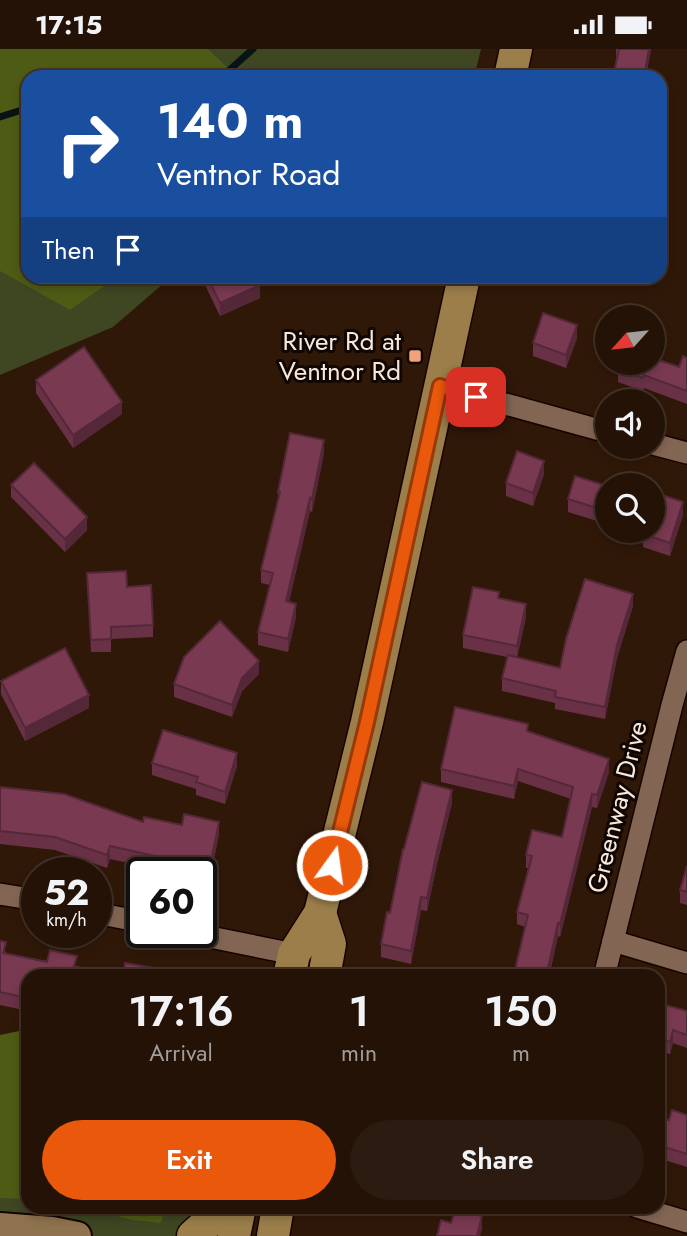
<!DOCTYPE html>
<style>
body{margin:0;font-family:Jost,sans-serif;background:#2c1b10;color:#f1f3f6;height:100vh;display:flex;flex-direction:column;font-size:26px;white-space:nowrap}
*{box-sizing:border-box;margin:0}
p{font-size:23px;color:#a39e9b}
.icon{flex:none;width:38px;height:38px;fill:none;stroke:currentColor;stroke-width:2;stroke-linecap:round;stroke-linejoin:round}
.map{position:relative;flex:1;overflow:hidden}
.side{position:absolute;left:21px;top:920px;width:644px;height:245px;display:flex;flex-direction:column;background:#241206;border-radius:21px;box-shadow:0 4px 10px #0003,0 0 0 2px #413228}
.side>*{flex:none}
.hud{position:absolute;left:21px;top:21px;width:646px;height:214px;border-radius:21px;box-shadow:0 4px 10px #0003,0 0 0 2px #413228;background:#1a4fa0;color:#fff;overflow:hidden}
.needle{width:46px;rotate:243deg}
.tools{position:absolute;left:595px;top:256px;display:grid;gap:14px}
.tools a{display:grid;place-items:center;width:70px;height:70px;border-radius:50%;background:#241206;box-shadow:0 4px 10px #0003,0 0 0 2px #413228;font-size:35px}
.speed{position:absolute;left:21px;top:808px;display:flex;gap:14px;font-size:35px;font-weight:700;text-align:center}
.speed>*{display:grid;place-content:center;width:91px;height:91px;border-radius:50%;background:#241206;box-shadow:0 4px 10px #0003,0 0 0 2px #413228;line-height:1}
.speed small{font-size:18px;font-weight:400}
.speed .limit{border:4px solid #111;border-radius:10px;background:#fff;color:#111}
.pin{position:absolute;display:grid;place-items:center;width:60px;height:60px;color:#fff;margin:-30px;border-radius:14px;box-shadow:0 4px 10px #0006}
.me{position:absolute;width:77px;margin:-38px;rotate:14deg;stroke-linejoin:round;filter:drop-shadow(0 0 5px #0008)}
.turn{display:flex;align-items:center;gap:24px;height:147px;padding:0 21px;font-size:32px}
.turn .icon{width:91px;height:91px;stroke-width:2.5}
.turn b{display:block;font-size:49px;line-height:60px}
.then{display:flex;align-items:center;height:66px;padding:0 21px;background:#0003;gap:14px;font-size:26px}
.eta{display:flex;justify-content:space-evenly;align-items:center;height:119px;text-align:center}
.eta b{font-size:42px;font-weight:600;line-height:49px}
.button{display:flex;gap:14px;margin-top:auto;padding:14px 21px}
.button a{flex:1;height:80px;border-radius:42px;background:#ea580c;color:#fff;font-size:28px;font-weight:600;line-height:80px;text-align:center}
.button a+a{background:#2c1b10;color:#f1f3f6}
.status{display:flex;justify-content:space-between;align-items:center;height:49px;padding:0 35px;background:#241206;direction:ltr}
.status svg{height:19px;fill:currentColor}
.map>svg:first-child{display:block}
</style>
<div class="status"><b>17:15</b><svg viewBox="0 0 49 12"><path d="M0 12V9h3v3zM5 12V6h3v6zM10 12V3h3v9zM15 12V0h3v12zM26 1h20v11H26zM47 4h2v5h-2z"/></svg></div>
<div class="map">
<svg width="687" height="1187" viewBox="0 0 687 1187">
<rect width="100%" height="100%" fill="#301808"/>
<g fill="#3e4622">
<path d="M 0,0 L 481,0 L 474,28 L 28,28 L 28,228 L 171,228 L 113,278 L 0,326 Z"/>
<path d="M 0,991 L 28,995 L 28,1158 L 198,1159 L 189,1187 L 0,1187 Z"/>
</g>
<g fill="#4e5b15">
<path d="M 0,0 L 208,0 L 237,28 L 28,28 L 28,228 L 117,228 L 70,261 L 0,222 Z"/>
<path d="M 24,981 L 28,982 L 28,1150 L 0,1149 L 0,986 Z"/>
<path d="M 86,1159 L 165,1159 L 161,1174 L 133,1171 Z"/>
</g>
<g fill="none" stroke-linecap="round" stroke-linejoin="round">
<g stroke="#071315" stroke-width="7">
<path d="M 175,28 L 195,25 L 225,25 L 253,0"/>
<path d="M 0,68 L 28,59"/>
</g>
<g stroke="#170300" stroke-width="24">
<g id="street">
<path d="M 440,337 L 607,383"/>
<path d="M 653,395 L 687,404"/>
<path d="M 0,845 L 37,851"/>
<path d="M 96,864 L 142,873"/>
<path d="M 190,884 L 294,905"/>
<path d="M 613,892 L 687,914"/>
<path d="M 604,928 L 672,656 L 687,602"/>
<path d="M 637,1158 L 687,1173"/>
</g>
</g>
<g stroke="#170300" stroke-width="32">
<path id="secondary" d="M 0,1178 L 52,1182 L 77,1187"/>
</g>
<g stroke="#170300" stroke-width="35">
<g id="primary">
<path d="M 510,28 L 516,0"/>
<path d="M 320,864 L 330,895 L 324,928"/>
<path d="M 289,928 L 294,905 L 320,864 L 367,673 L 464,228"/>
<path d="M 193,1187 L 213,1169 L 220,1158"/>
<path d="M 234,1187 L 240,1158"/>
<path d="M 273,1187 L 278,1158"/>
</g>
</g>
<use href="#street" stroke="#836553" stroke-width="21"/>
<use href="#secondary" stroke="#8f724e" stroke-width="28"/>
<use href="#primary" stroke="#9b7e4a" stroke-width="32"/>
</g>
<g fill="#683146">
<path d="M 616,0 L 651,0 L 646,28 L 616,10 Z"/>
<path d="M 206,228 L 257,228 L 260,249 L 220,267 L 206,238 Z"/>
<path d="M 561,228 L 596,228 L 594,237 L 561,229 Z"/>
<path d="M 577,289 L 566,319 L 533,307 L 533,294 Z"/>
<path d="M 687,309 L 687,355 L 644,339 L 643,342 L 618,333 L 618,320 L 679,318 Z"/>
<path d="M 36,331 L 122,365 L 73,399 L 36,344 Z"/>
<path d="M 324,404 L 312,463 L 310,462 L 289,553 L 296,568 L 288,603 L 258,596 L 258,583 L 270,536 L 261,534 L 261,521 L 278,452 L 278,443 Z"/>
<path d="M 544,425 L 533,457 L 506,447 L 506,434 Z"/>
<path d="M 11,436 L 87,481 L 65,503 L 11,448 Z"/>
<path d="M 607,437 L 607,475 L 568,463 L 568,450 Z"/>
<path d="M 683,466 L 670,507 L 643,498 L 643,485 Z"/>
<path d="M 87,524 L 127,538 L 153,576 L 153,588 L 111,590 L 111,603 L 91,603 Z"/>
<path d="M 499,549 L 526,568 L 517,609 L 560,619 L 633,557 L 617,609 L 605,670 L 555,660 L 555,654 L 502,642 L 502,629 L 507,608 L 463,599 L 463,586 Z"/>
<path d="M 259,625 L 242,642 L 232,668 L 174,648 L 174,635 Z"/>
<path d="M 1,632 L 89,659 L 25,692 L 1,645 Z"/>
<path d="M 528,682 L 609,723 L 597,759 L 592,758 L 566,864 L 560,888 L 558,887 L 549,928 L 514,928 L 525,878 L 517,875 L 517,863 L 529,819 L 526,819 L 526,806 L 562,788 L 571,750 L 518,732 L 514,750 L 441,733 L 441,720 Z"/>
<path d="M 152,714 L 237,717 L 225,755 L 196,746 L 196,740 L 152,726 Z"/>
<path d="M 0,738 L 143,773 L 219,785 L 208,840 L 201,838 L 201,824 L 171,824 L 171,823 L 110,810 L 107,819 L 55,801 L 0,795 Z"/>
<path d="M 452,754 L 437,815 L 427,862 L 421,861 L 411,915 L 381,908 L 381,895 L 390,864 L 404,800 Z"/>
<path d="M 687,817 L 687,856 L 680,854 L 680,841 Z"/>
<path d="M 0,892 L 6,904 L 77,918 L 28,928 L 28,962 L 0,956 Z"/>
<path d="M 658,954 L 687,962 L 687,999 L 673,994 L 670,1005 L 658,1002 Z"/>
<path d="M 687,1066 L 687,1118 L 658,1109 L 658,1069 L 669,1071 Z"/>
</g>
<g fill="#552839">
<path d="M 649,0 L 651,0 L 646,28 L 644,28 Z"/>
<path d="M 260,236 L 260,249 L 220,267 L 220,254 Z"/>
<path d="M 577,276 L 577,289 L 566,319 L 566,306 Z"/>
<path d="M 122,353 L 122,365 L 73,399 L 73,386 Z"/>
<path d="M 324,391 L 324,404 L 312,463 L 312,450 Z"/>
<path d="M 544,412 L 544,425 L 533,457 L 533,444 Z"/>
<path d="M 310,449 L 310,462 L 286,565 L 286,552 Z"/>
<path d="M 683,453 L 683,466 L 670,507 L 670,494 Z"/>
<path d="M 87,468 L 87,481 L 65,503 L 65,490 Z"/>
<path d="M 633,545 L 633,557 L 617,609 L 605,670 L 605,658 L 617,596 Z"/>
<path d="M 296,555 L 296,568 L 288,603 L 288,590 Z"/>
<path d="M 526,555 L 526,568 L 517,610 L 517,597 Z"/>
<path d="M 259,612 L 259,625 L 242,642 L 232,668 L 232,656 L 242,629 Z"/>
<path d="M 89,646 L 89,659 L 25,692 L 25,679 Z"/>
<path d="M 237,704 L 237,717 L 225,755 L 225,743 Z"/>
<path d="M 609,710 L 609,723 L 597,759 L 597,746 Z"/>
<path d="M 518,720 L 518,732 L 514,750 L 514,737 Z"/>
<path d="M 452,741 L 452,754 L 437,815 L 427,862 L 427,849 L 437,802 Z"/>
<path d="M 592,745 L 592,758 L 560,888 L 560,875 Z"/>
<path d="M 219,773 L 219,785 L 208,840 L 208,827 Z"/>
<path d="M 110,797 L 110,810 L 107,819 L 107,806 Z"/>
<path d="M 421,848 L 421,861 L 411,915 L 411,902 Z"/>
<path d="M 558,874 L 558,887 L 549,928 L 546,928 Z"/>
<path d="M 673,981 L 673,994 L 670,1005 L 670,993 Z"/>
<path d="M 482,1167 L 482,1180 L 480,1187 L 477,1187 Z"/>
</g>
<g fill="#793951" stroke="#552839" stroke-width="2">
<path d="M 619,0 L 649,0 L 644,28 L 613,28 Z"/>
<path d="M 207,228 L 257,228 L 260,236 L 220,254 Z"/>
<path d="M 543,264 L 577,276 L 566,306 L 533,294 Z"/>
<path d="M 84,298 L 122,353 L 73,386 L 36,331 Z"/>
<path d="M 683,307 L 687,309 L 687,342 L 644,326 L 643,329 L 618,320 L 620,313 L 653,313 L 653,309 L 679,318 Z"/>
<path d="M 290,384 L 324,391 L 312,450 L 310,449 L 286,552 L 296,555 L 288,590 L 258,583 L 273,524 L 261,521 L 280,443 L 278,443 Z"/>
<path d="M 517,402 L 544,412 L 533,444 L 506,434 Z"/>
<path d="M 34,414 L 87,468 L 65,490 L 11,436 Z"/>
<path d="M 575,427 L 607,437 L 607,462 L 568,450 Z"/>
<path d="M 656,444 L 683,453 L 670,494 L 643,485 L 644,481 L 653,481 L 653,455 Z"/>
<path d="M 126,522 L 127,538 L 151,536 L 153,576 L 111,578 L 111,590 L 91,591 L 87,524 Z"/>
<path d="M 585,530 L 633,545 L 617,596 L 605,658 L 555,648 L 556,642 L 502,629 L 508,606 L 560,619 L 566,590 Z"/>
<path d="M 473,538 L 499,543 L 498,549 L 526,555 L 517,597 L 463,586 Z"/>
<path d="M 220,572 L 259,612 L 242,629 L 232,656 L 174,635 L 184,608 Z"/>
<path d="M 65,599 L 89,646 L 25,679 L 1,632 Z"/>
<path d="M 455,658 L 528,675 L 527,682 L 609,710 L 597,746 L 592,745 L 566,851 L 560,875 L 558,874 L 546,928 L 525,928 L 514,925 L 528,866 L 517,863 L 532,807 L 526,806 L 532,781 L 562,788 L 573,738 L 518,720 L 514,737 L 441,720 Z"/>
<path d="M 163,681 L 237,704 L 225,743 L 196,733 L 198,728 L 152,714 Z"/>
<path d="M 422,733 L 452,741 L 437,802 L 427,849 L 421,848 L 411,902 L 381,895 L 387,863 L 390,864 L 403,800 L 404,800 Z"/>
<path d="M 0,738 L 64,745 L 143,773 L 144,768 L 182,776 L 184,765 L 219,773 L 208,827 L 201,826 L 201,824 L 195,824 L 171,819 L 173,811 L 110,797 L 107,806 L 55,788 L 0,782 Z"/>
<path d="M 687,817 L 687,843 L 680,841 Z"/>
<path d="M 0,892 L 6,893 L 3,904 L 47,913 L 50,901 L 77,907 L 74,917 L 117,928 L 28,928 L 28,949 L 0,943 Z"/>
<path d="M 125,914 L 154,919 L 152,928 L 123,928 Z"/>
<path d="M 377,921 L 399,928 L 374,928 Z"/>
<path d="M 658,954 L 687,962 L 687,986 L 673,981 L 670,993 L 658,989 Z"/>
<path d="M 672,1061 L 687,1066 L 687,1105 L 658,1096 L 658,1069 L 669,1071 Z"/>
<path d="M 456,1159 L 482,1167 L 477,1187 L 437,1187 L 441,1171 L 451,1174 Z"/>
</g>
<g fill="none" stroke-linecap="round" stroke-linejoin="round">
<g stroke="#983908" stroke-width="18">
<path id="route" d="M 332,816 L 367,673 L 440,337 L 476,348"/>
</g>
<use href="#route" stroke="#ea580c" stroke-width="12"/>
</g>
<rect fill="#f0a279" stroke="#100602" stroke-width="2.5" x="408" y="300" width="14" height="14" rx="3.5"/>
<g text-anchor="middle" stroke-width="6" stroke-linejoin="round" paint-order="stroke">
<g font-size="26" fill="#f8e7dd" stroke="#100602" text-anchor="end">
<text x="401" y="301">River Rd at<tspan x="401" dy="30">Ventnor Rd</tspan></text>
</g>
<g font-size="26" fill="#f8e7dd" stroke="#100602">
<text transform="translate(617 758) rotate(-76)" y="9">Greenway Drive</text>
</g>
</g>
</svg>
<div class="tools">
<a><svg class="needle" viewBox="-14 -14 28 28"><path d="M0-13l5 13h-10z" fill="#e53935"/><path d="M0 13l5-13h-10z" fill="#a39e9b"/></svg></a>
<a><svg class="icon" aria-label="sound" viewBox="0 0 24 24"><path d="M4 9h4l5-4v14l-5-4H4zM17 9q2 3 0 6"/></svg></a>
<a><svg class="icon" aria-label="search" viewBox="0 0 24 24"><circle cx="10" cy="10" r="6"/><path d="M15 15l6 6"/></svg></a>
</div>
<div class="speed"><div>52<small>km/h</small></div><div class="limit">60</div></div>
<div class="pin" style="left:476px;top:348px;background:#d93025"><svg class="icon" aria-label="arrive" viewBox="0 0 24 24"><path d="M6 21V4h12l-3 4 3 4H6"/></svg></div>
<svg class="me" style="left:332px;top:816px" viewBox="-20 -20 40 40"><circle r="17" fill="#ea580c" stroke="#fff" stroke-width="3"/><path d="M0-11L8 9 0 5-8 9z" fill="#fff"/></svg>
<div class="hud">
<div class="turn"><svg class="icon" aria-label="right" viewBox="0 0 24 24"><path d="M7 20v-9h11M14 6l5 5-5 5"/></svg><div><b>140 m</b>Ventnor Road</div></div>
<div class="then">Then<svg class="icon" aria-label="arrive" viewBox="0 0 24 24"><path d="M6 21V4h12l-3 4 3 4H6"/></svg></div>
</div>
<section class="side">
<div class="eta">
<div><b>17:16</b><p>Arrival</p></div>
<div><b>1</b><p>min</p></div>
<div><b>150</b><p>m</p></div>
</div>
<div class="button"><a>Exit</a><a>Share</a></div>
</section>
</div>
